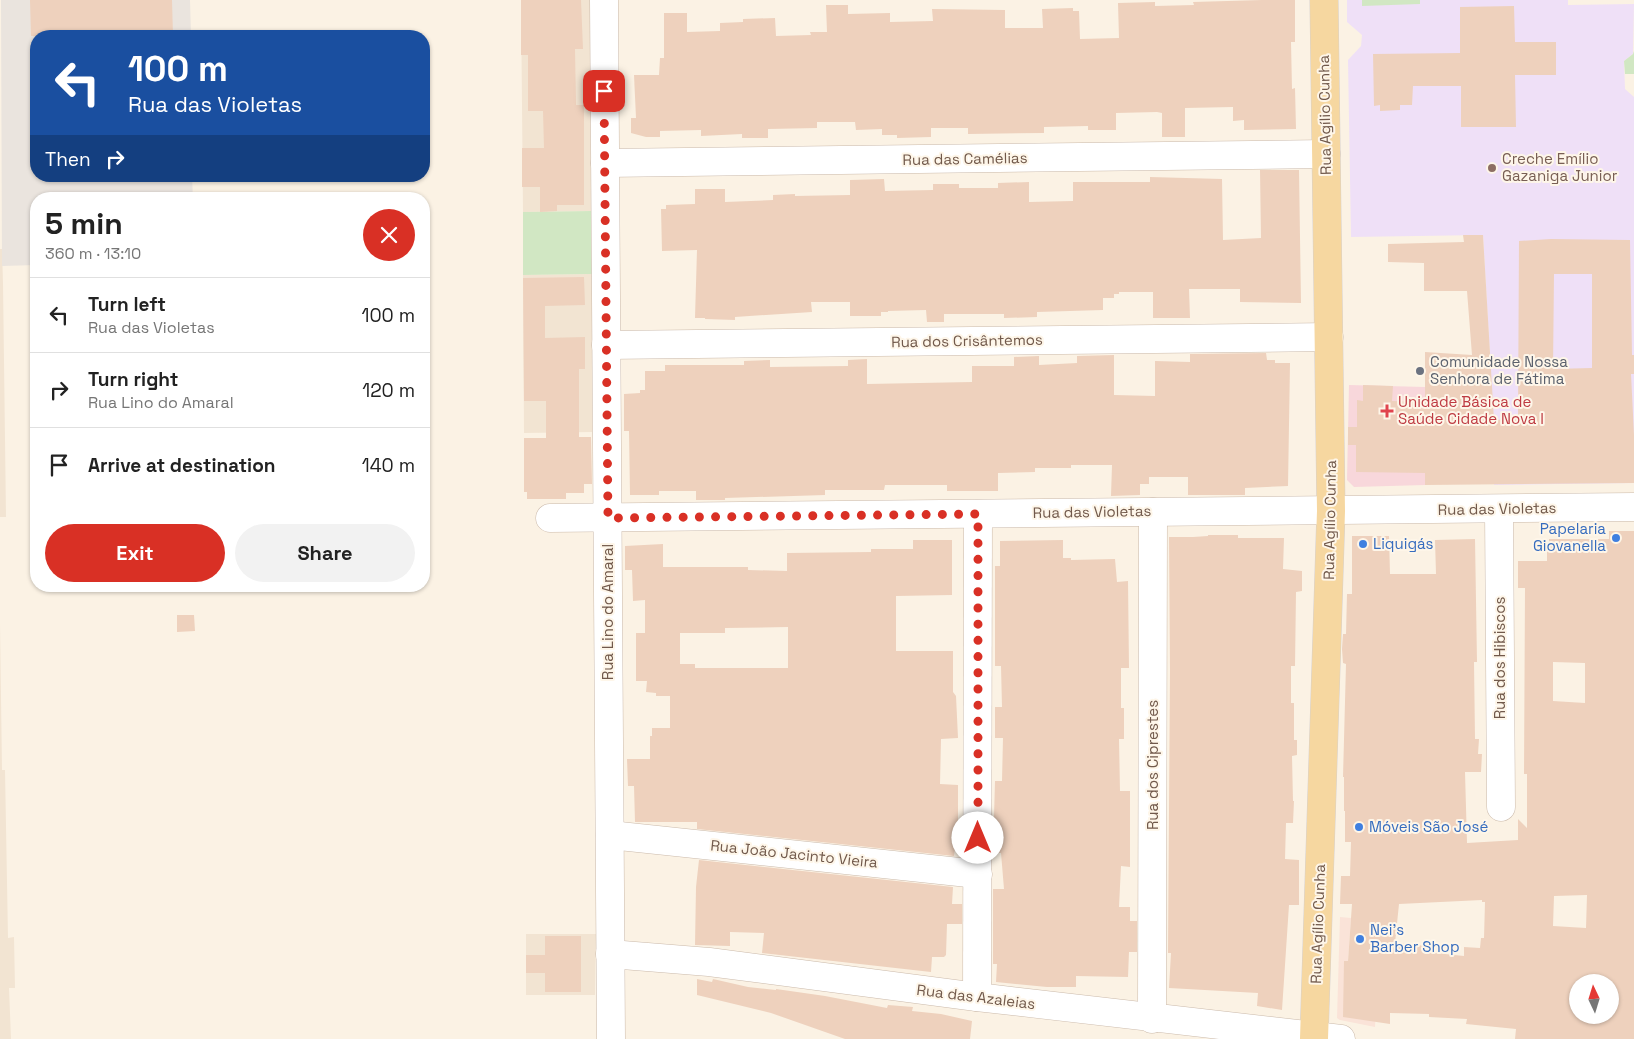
<!DOCTYPE html>
<meta charset="utf-8">
<style>
body{margin:0;font-family:"Space Grotesk",sans-serif;background:#f2f2f2;color:#222;height:100vh;display:flex;flex-direction:column;font-size:19px;white-space:nowrap}
*{box-sizing:border-box;margin:0}
p{font-size:16px;color:#767676}
.icon{flex:none;width:28px;height:28px;fill:none;stroke:currentColor;stroke-width:2;stroke-linecap:round;stroke-linejoin:round}
.map{position:relative;flex:1;overflow:hidden}
.sheet{position:absolute;left:30px;top:192px;width:400px;height:400px;display:flex;flex-direction:column;background:#fff;border-radius:20px;box-shadow:0 1px 4px #0004}
.sheet>*{flex:none}
.banner{position:absolute;left:30px;top:30px;width:400px;height:152px;border-radius:20px;box-shadow:0 1px 4px #0004;background:#1a4fa0;color:#fff;overflow:hidden}
.needle{width:32px;rotate:356deg}
.buttons{position:absolute;left:1569px;top:974px;display:grid;gap:10px}
.buttons a{display:grid;place-items:center;width:50px;height:50px;border-radius:50%;background:#fff;box-shadow:0 1px 4px #0004;font-size:25px}
.pin{position:absolute;display:grid;place-items:center;width:42px;height:42px;color:#fff;margin:-21px;border-radius:10px;box-shadow:0 2px 8px #0006}
.me{position:absolute;width:55px;margin:-28px;rotate:0deg;stroke-linejoin:round;filter:drop-shadow(0 0 4px #0008)}
.turn{display:flex;align-items:center;gap:18px;height:105px;padding:0 15px;font-size:22px}
.turn .icon{width:65px;height:65px;stroke-width:2.5}
.turn b{display:block;font-size:35px;line-height:42px}
.then{display:flex;align-items:center;height:48px;padding:0 15px;background:#0003;gap:10px;font-size:19px}
.round{display:grid;place-items:center;flex:none;width:52px;height:52px;border-radius:26px;background:#f2f2f2}
.headline{display:flex;align-items:center;justify-content:space-between;height:85px;padding:0 15px}
h1{font-size:30px;font-weight:800;line-height:38px}
.action{display:flex;gap:10px;margin-top:auto;padding:10px 15px}
.action a{flex:1;height:58px;border-radius:30px;background:#d93025;color:#fff;font-size:20px;font-weight:800;line-height:58px;text-align:center}
.action a+a{background:#f2f2f2;color:#222}
ul{padding:0;list-style:none}
li{display:flex;align-items:center;gap:15px;height:75px;padding:0 15px;border-top:1px solid #e0e0e0}
li div{flex:1}
li b{display:block;font-size:19px}
li em{font-style:normal}
.map>svg:first-child{display:block}
</style>
<div class="map">
<svg width="1634" height="1039" viewBox="0 0 1634 1039">
<rect width="100%" height="100%" fill="#fbf2e4"/>
<g fill="#f2e4d2">
<path d="M 521,0 L 590,0 L 591,211 L 523,212 Z"/>
<path d="M 0,249 L 2,249 L 3,283 L 6,517 L 0,517 Z"/>
<path d="M 592,274 L 592,432 L 524,433 L 523,275 Z"/>
<path d="M 0,623 L 2,770 L 5,770 L 8,938 L 14,937 L 15,988 L 9,988 L 11,1039 L 0,1039 Z"/>
<path d="M 526,934 L 596,934 L 595,995 L 526,995 Z"/>
</g>
<path fill="#fae3d8" d="M 1340,917 L 1351,918 L 1348,961 L 1378,964 L 1375,1027 L 1340,1020 L 1337,1018 Z"/>
<path fill="#eae4de" d="M 1,0 L 190,0 L 191,36 L 36,36 L 36,176 L 192,176 L 193,199 L 36,199 L 36,265 L 2,266 Z"/>
<path fill="#efe0f7" d="M 1347,0 L 1568,0 L 1568,5 L 1634,4 L 1633,54 L 1624,61 L 1625,89 L 1634,97 L 1634,483 L 1494,485 L 1493,409 L 1483,235 L 1351,237 L 1348,60 L 1361,46 L 1362,35 L 1347,22 Z"/>
<path fill="#f8d7db" d="M 1349,385 L 1425,387 L 1425,485 L 1354,487 L 1347,480 Z"/>
<g fill="#d1e7c3">
<path d="M 1362,0 L 1420,0 L 1420,4 L 1362,6 Z"/>
<path d="M 1634,51 L 1634,74 L 1625,74 L 1624,61 L 1633,54 Z"/>
<path d="M 591,211 L 592,274 L 523,275 L 523,212 Z"/>
</g>
<g fill="#eed1bd" fill-rule="evenodd">
<path d="M 30,0 L 172,0 L 173,36 L 31,36 Z"/>
<path d="M 521,0 L 581,0 L 583,49 L 575,49 L 576,105 L 584,105 L 584,205 L 557,205 L 557,211 L 540,212 L 540,187 L 522,187 L 522,148 L 544,148 L 543,111 L 528,111 L 528,55 L 521,55 Z"/>
<path d="M 1262,0 L 1295,0 L 1295,42 L 1291,42 L 1292,89 L 1295,88 L 1296,129 L 1244,130 L 1244,120 L 1233,121 L 1233,107 L 1185,108 L 1185,137 L 1162,137 L 1162,113 L 1157,112 L 1116,113 L 1116,130 L 1088,130 L 1088,126 L 1044,127 L 1044,133 L 968,134 L 968,128 L 931,128 L 931,137 L 897,138 L 897,135 L 882,135 L 882,129 L 856,130 L 855,122 L 817,122 L 817,128 L 768,129 L 768,138 L 742,138 L 742,134 L 701,136 L 701,130 L 660,131 L 660,137 L 646,137 L 631,133 L 631,118 L 636,118 L 634,75 L 659,75 L 660,58 L 664,58 L 664,13 L 687,13 L 687,32 L 720,31 L 720,23 L 743,22 L 743,19 L 775,18 L 776,36 L 811,35 L 810,32 L 827,32 L 826,5 L 848,5 L 848,14 L 890,13 L 890,22 L 933,21 L 932,9 L 1005,10 L 1005,28 L 1043,28 L 1042,9 L 1073,8 L 1073,11 L 1079,11 L 1080,39 L 1119,38 L 1118,3 L 1155,2 L 1155,6 L 1194,5 L 1193,2 Z"/>
<path d="M 1514,6 L 1515,42 L 1556,42 L 1556,75 L 1515,75 L 1516,127 L 1461,127 L 1461,86 L 1413,86 L 1412,105 L 1400,105 L 1400,110 L 1380,111 L 1380,105 L 1374,106 L 1373,54 L 1460,53 L 1460,7 Z"/>
<path d="M 1260,170 L 1299,170 L 1301,303 L 1240,302 L 1240,289 L 1189,289 L 1190,318 L 1153,318 L 1153,292 L 1119,292 L 1119,294 L 1114,294 L 1114,298 L 1103,298 L 1103,310 L 1037,312 L 1037,317 L 1004,318 L 1004,314 L 944,314 L 944,322 L 927,322 L 926,310 L 888,311 L 888,312 L 881,312 L 881,316 L 850,316 L 850,302 L 811,302 L 812,312 L 735,317 L 735,320 L 705,319 L 705,318 L 695,318 L 697,250 L 662,251 L 661,209 L 666,209 L 666,205 L 695,204 L 695,189 L 725,189 L 725,202 L 773,200 L 773,195 L 795,194 L 795,196 L 850,195 L 850,180 L 884,179 L 885,191 L 933,190 L 933,184 L 959,184 L 959,188 L 998,188 L 998,183 L 1029,182 L 1029,202 L 1073,201 L 1073,182 L 1150,182 L 1150,177 L 1222,179 L 1223,240 L 1261,238 Z"/>
<path d="M 1463,235 L 1483,235 L 1494,420 L 1518,419 L 1519,241 L 1551,239 L 1630,240 L 1632,355 L 1634,355 L 1634,374 L 1631,374 L 1634,435 L 1634,483 L 1425,485 L 1425,473 L 1356,472 L 1356,445 L 1348,445 L 1348,427 L 1357,427 L 1357,400 L 1363,401 L 1363,385 L 1393,386 L 1392,401 L 1425,402 L 1425,352 L 1472,355 L 1467,291 L 1424,291 L 1424,263 L 1388,262 L 1388,244 L 1464,242 ZM 1554,274 L 1592,274 L 1592,368 L 1553,369 Z"/>
<path d="M 584,277 L 585,305 L 545,306 L 545,338 L 585,337 L 585,369 L 579,369 L 579,437 L 591,437 L 592,484 L 584,484 L 584,493 L 566,493 L 566,499 L 527,499 L 527,492 L 524,492 L 524,438 L 546,438 L 546,401 L 524,401 L 523,278 Z"/>
<path d="M 1266,353 L 1267,360 L 1275,360 L 1275,363 L 1290,363 L 1288,486 L 1245,488 L 1245,495 L 1188,495 L 1188,477 L 1149,477 L 1149,484 L 1140,484 L 1140,495 L 1111,496 L 1112,465 L 1071,465 L 1071,468 L 1035,468 L 1035,472 L 998,473 L 998,491 L 947,491 L 947,485 L 885,485 L 884,490 L 825,490 L 825,495 L 725,498 L 725,500 L 696,500 L 696,491 L 659,491 L 659,495 L 630,495 L 629,431 L 624,431 L 624,394 L 640,393 L 640,390 L 645,390 L 645,371 L 665,371 L 665,365 L 744,365 L 744,361 L 770,360 L 770,367 L 848,366 L 848,360 L 867,359 L 867,384 L 972,382 L 972,366 L 1014,366 L 1014,357 L 1039,356 L 1039,365 L 1077,363 L 1077,356 L 1114,355 L 1114,395 L 1155,396 L 1155,361 L 1190,362 L 1190,354 Z"/>
<path d="M 1609,531 L 1634,531 L 1634,1039 L 1515,1039 L 1516,1029 L 1466,1024 L 1467,1019 L 1429,1017 L 1429,1014 L 1390,1013 L 1390,1024 L 1343,1017 L 1344,961 L 1348,961 L 1352,904 L 1340,904 L 1341,876 L 1350,876 L 1351,842 L 1345,842 L 1345,811 L 1344,811 L 1344,777 L 1343,777 L 1346,664 L 1343,663 L 1342,649 L 1343,634 L 1346,634 L 1347,594 L 1352,594 L 1352,536 L 1389,536 L 1390,574 L 1436,574 L 1435,540 L 1475,539 L 1477,662 L 1474,662 L 1475,739 L 1479,739 L 1478,754 L 1482,754 L 1481,772 L 1465,772 L 1467,843 L 1518,840 L 1518,819 L 1527,828 L 1527,774 L 1524,774 L 1525,588 L 1518,588 L 1518,561 L 1547,561 L 1547,545 L 1549,545 L 1549,539 L 1609,539 ZM 1553,662 L 1585,663 L 1585,703 L 1553,701 ZM 1587,895 L 1586,928 L 1553,926 L 1554,896 ZM 1482,900 L 1482,902 L 1485,902 L 1484,938 L 1481,938 L 1480,948 L 1464,947 L 1464,956 L 1426,952 L 1427,946 L 1395,943 L 1399,904 ZM 1578,982 L 1610,982 L 1610,1015 L 1578,1015 Z"/>
<path d="M 1208,535 L 1238,535 L 1238,538 L 1284,538 L 1283,569 L 1302,571 L 1302,591 L 1296,592 L 1295,666 L 1291,666 L 1291,703 L 1294,703 L 1294,740 L 1297,740 L 1297,755 L 1292,756 L 1293,801 L 1294,801 L 1293,823 L 1286,823 L 1285,859 L 1299,860 L 1299,905 L 1289,905 L 1282,1010 L 1257,1006 L 1258,993 L 1169,988 L 1171,953 L 1168,953 L 1170,671 L 1169,537 L 1193,537 L 1208,536 Z"/>
<path d="M 913,540 L 952,540 L 952,595 L 896,596 L 896,651 L 953,651 L 953,692 L 956,696 L 958,738 L 941,739 L 940,784 L 958,785 L 958,824 L 954,856 L 697,829 L 697,822 L 635,822 L 634,786 L 628,786 L 627,759 L 650,759 L 650,736 L 652,736 L 652,728 L 670,728 L 670,696 L 656,696 L 656,693 L 646,692 L 647,681 L 636,681 L 636,633 L 645,633 L 645,600 L 633,601 L 632,570 L 625,570 L 625,546 L 663,544 L 663,567 L 748,567 L 748,570 L 787,571 L 787,553 L 871,552 L 871,549 L 913,549 ZM 788,627 L 788,668 L 695,668 L 695,664 L 680,664 L 680,633 L 725,633 L 725,628 Z"/>
<path d="M 1063,540 L 1063,558 L 1071,558 L 1071,560 L 1115,559 L 1117,582 L 1128,581 L 1129,668 L 1121,668 L 1121,708 L 1124,708 L 1124,739 L 1119,739 L 1120,791 L 1130,791 L 1130,867 L 1121,866 L 1119,907 L 1130,907 L 1130,921 L 1137,921 L 1137,952 L 1129,952 L 1128,977 L 1076,976 L 1076,987 L 1047,987 L 996,982 L 997,964 L 993,964 L 993,889 L 1004,889 L 1001,853 L 993,853 L 995,781 L 1002,781 L 1003,738 L 995,738 L 995,707 L 1002,707 L 1001,666 L 995,666 L 995,566 L 1000,566 L 1000,541 Z"/>
<path d="M 177,615 L 194,615 L 195,631 L 177,632 Z"/>
<path d="M 699,860 L 953,887 L 952,904 L 962,904 L 962,924 L 947,924 L 946,955 L 944,957 L 932,957 L 931,972 L 762,953 L 764,933 L 730,932 L 730,946 L 695,945 L 696,887 Z"/>
<path d="M 545,936 L 581,936 L 581,992 L 545,992 L 545,973 L 526,973 L 526,955 L 545,955 Z"/>
<path d="M 697,979 L 712,982 L 713,979 L 748,987 L 776,990 L 776,989 L 825,996 L 887,1008 L 888,1005 L 913,1007 L 912,1011 L 941,1014 L 972,1021 L 970,1039 L 845,1039 L 771,1013 L 697,995 Z"/>
</g>
<g fill="none" stroke-linecap="round" stroke-linejoin="round">
<g stroke="#cbbaab" stroke-width="29">
<g id="minor">
<path d="M 604,0 L 611,1039"/>
<path d="M 605,163 L 1326,154"/>
<path d="M 606,345 L 1329,337"/>
<path d="M 1499,509 L 1501,807"/>
<path d="M 550,518 L 1634,507"/>
<path d="M 610,835 L 978,874"/>
<path d="M 610,954 L 709,962 L 977,997 L 1341,1039"/>
<path d="M 977,997 L 978,514"/>
<path d="M 1152,1019 L 1153,512"/>
</g>
</g>
<g stroke="#d7d1cd" stroke-width="29">
<path id="major" d="M 1314,1039 L 1331,511 L 1324,0"/>
</g>
<use href="#minor" stroke="#fff" stroke-width="28"/>
<use href="#major" stroke="#f6d7a0" stroke-width="28"/>
</g>
<g fill="none" stroke-linecap="round" stroke-linejoin="round">
<path stroke="#d93025" stroke-width="9" stroke-dasharray="0 16.2" d="M 604,91 L 608,518 L 978,514 L 978,838"/>
</g>
<circle fill="#8d6e63" stroke="#fef6e9" stroke-width="2" cx="1492" cy="168" r="5"/>
<circle fill="#6b7280" stroke="#fef6e9" stroke-width="2" cx="1420" cy="371" r="5"/>
<path fill="#e0444e" stroke="#fef6e9" stroke-width="2" d="M1384.5 403.5h5v5h5v5h-5v5h-5v-5h-5v-5h5z"/>
<g fill="#3f7fe0" stroke="#fef6e9" stroke-width="2">
<circle cx="1616" cy="538" r="5"/>
<circle cx="1363" cy="544" r="5"/>
<circle cx="1359" cy="827" r="5"/>
<circle cx="1360" cy="939" r="5"/>
</g>
<g text-anchor="middle" stroke-width="4" stroke-linejoin="round" paint-order="stroke">
<g font-size="15" fill="#71594b" stroke="#fef6e9">
<text transform="translate(1325 115) rotate(-91)" y="5">Rua Agílio Cunha</text>
<text transform="translate(965 159) rotate(-1)" y="5">Rua das Camélias</text>
<text transform="translate(967 341) rotate(-1)" y="5">Rua dos Crisântemos</text>
<text transform="translate(1497 509) rotate(-1)" y="5">Rua das Violetas</text>
<text transform="translate(1092 512) rotate(-1)" y="5">Rua das Violetas</text>
<text transform="translate(1330 520) rotate(-89)" y="5">Rua Agílio Cunha</text>
<text transform="translate(608 612) rotate(-90)" y="5">Rua Lino do Amaral</text>
<text transform="translate(1500 658) rotate(-90)" y="5">Rua dos Hibiscos</text>
<text transform="translate(1153 765) rotate(-90)" y="5">Rua dos Ciprestes</text>
<text transform="translate(794 854) rotate(6)" y="5">Rua João Jacinto Vieira</text>
<text transform="translate(1318 924) rotate(-88)" y="5">Rua Agílio Cunha</text>
<text transform="translate(976 997) rotate(7)" y="5">Rua das Azaleias</text>
</g>
<g font-size="15" fill="#785e54" stroke="#fef6e9" text-anchor="start">
<text x="1502" y="164">Creche Emílio<tspan x="1502" dy="17">Gazaniga Junior</tspan></text>
</g>
<g font-size="15" fill="#5b616d" stroke="#fef6e9" text-anchor="start">
<text x="1430" y="367">Comunidade Nossa<tspan x="1430" dy="17">Senhora de Fátima</tspan></text>
</g>
<g font-size="15" fill="#be3a42" stroke="#fef6e9" text-anchor="start">
<text x="1398" y="407">Unidade Básica de<tspan x="1398" dy="17">Saúde Cidade Nova I</tspan></text>
</g>
<g font-size="15" fill="#366cbe" stroke="#fef6e9" text-anchor="start">
<text x="1606" y="534" text-anchor="end">Papelaria<tspan x="1606" dy="17">Giovanella</tspan></text>
<text x="1373" y="549">Liquigás</text>
<text x="1369" y="832">Móveis São José</text>
<text x="1370" y="935">Nei's<tspan x="1370" dy="17">Barber Shop</tspan></text>
</g>
</g>
</svg>
<div class="buttons">
<a><svg class="needle" viewBox="-14 -14 28 28"><path d="M0-13l5 13h-10z" fill="#e53935"/><path d="M0 13l5-13h-10z" fill="#767676"/></svg></a>
</div>
<div class="pin" style="left:604px;top:91px;background:#d93025"><svg class="icon" aria-label="arrive" viewBox="0 0 24 24"><path d="M6 21V4h12l-3 4 3 4H6"/></svg></div>
<svg class="me" style="left:978px;top:838px" viewBox="-20 -20 40 40"><circle r="19" fill="#fff"/><path d="M0-13L10 11 0 6-10 11z" fill="#d93025"/></svg>
<div class="banner">
<div class="turn"><svg class="icon" aria-label="left" viewBox="0 0 24 24"><path d="M17 20v-9H6M10 6l-5 5 5 5"/></svg><div><b>100 m</b>Rua das Violetas</div></div>
<div class="then">Then<svg class="icon" aria-label="right" viewBox="0 0 24 24"><path d="M7 20v-9h11M14 6l5 5-5 5"/></svg></div>
</div>
<section class="sheet">
<div class="headline"><div><h1>5 min</h1><p>360 m · 13:10</p></div><a class="round" style="background:#d93025;color:#fff"><svg class="icon" aria-label="close" viewBox="0 0 24 24"><path d="M6 6l12 12M18 6L6 18"/></svg></a></div>
<ul>
<li><svg class="icon" aria-label="left" viewBox="0 0 24 24"><path d="M17 20v-9H6M10 6l-5 5 5 5"/></svg><div><b>Turn left</b><p>Rua das Violetas</p></div><em>100 m</em></li>
<li><svg class="icon" aria-label="right" viewBox="0 0 24 24"><path d="M7 20v-9h11M14 6l5 5-5 5"/></svg><div><b>Turn right</b><p>Rua Lino do Amaral</p></div><em>120 m</em></li>
<li><svg class="icon" aria-label="arrive" viewBox="0 0 24 24"><path d="M6 21V4h12l-3 4 3 4H6"/></svg><div><b>Arrive at destination</b></div><em>140 m</em></li>
</ul>
<div class="action"><a>Exit</a><a>Share</a></div>
</section>
</div>
